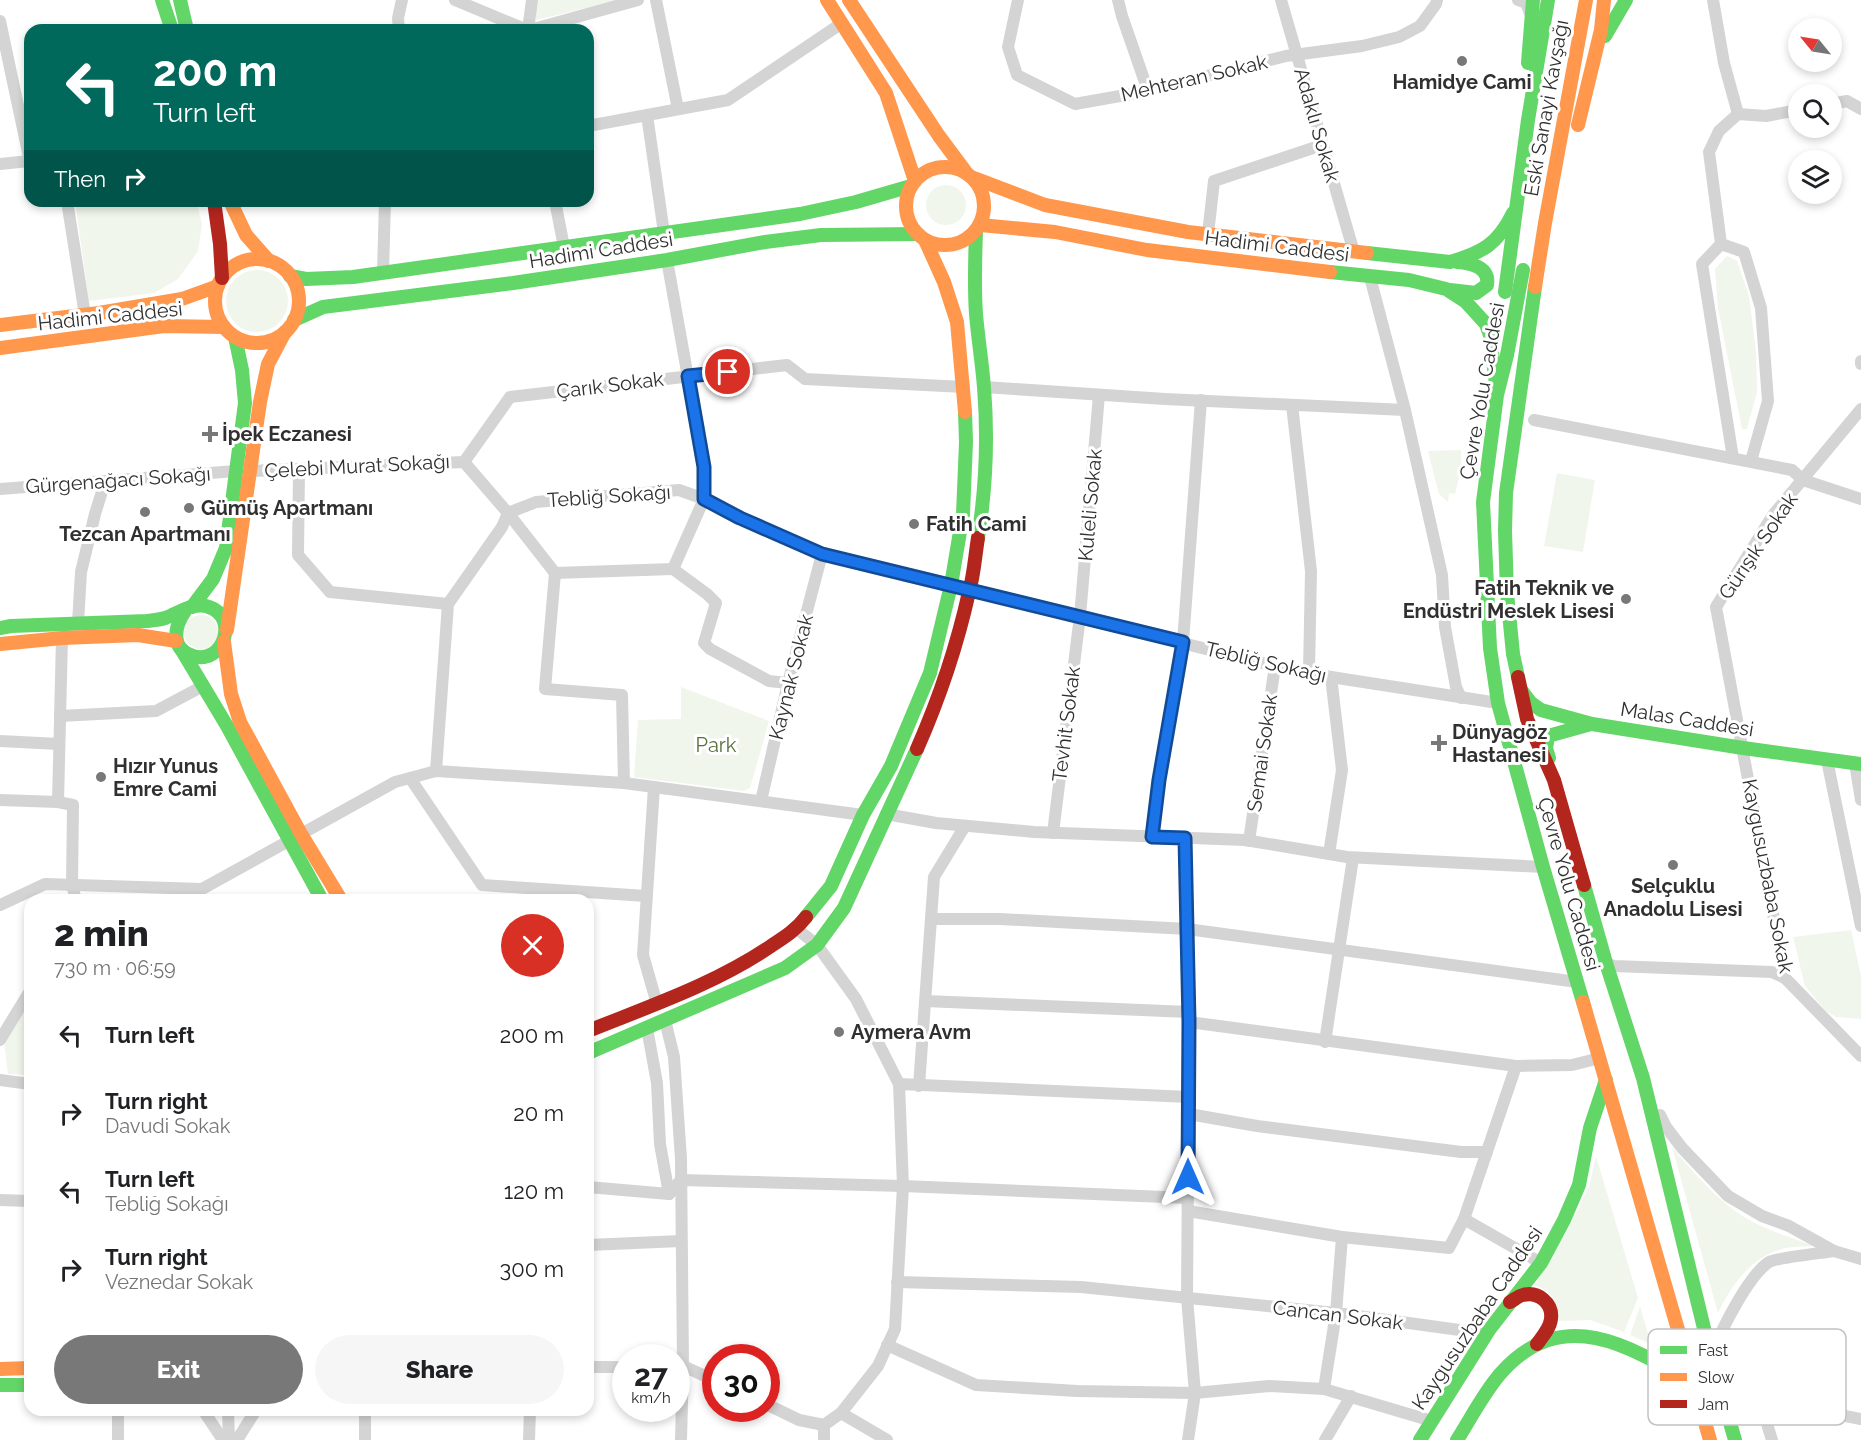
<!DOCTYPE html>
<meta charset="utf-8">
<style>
body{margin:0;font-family:Raleway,sans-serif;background:#f6f6f6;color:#202124;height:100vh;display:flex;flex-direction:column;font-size:22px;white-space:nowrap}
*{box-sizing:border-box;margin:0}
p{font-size:20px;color:#757577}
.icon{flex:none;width:33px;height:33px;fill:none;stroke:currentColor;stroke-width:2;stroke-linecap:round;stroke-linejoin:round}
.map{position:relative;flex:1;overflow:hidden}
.side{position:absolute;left:24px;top:894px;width:570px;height:522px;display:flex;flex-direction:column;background:#fff;border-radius:18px;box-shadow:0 3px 9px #0003}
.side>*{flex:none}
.guide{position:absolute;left:24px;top:24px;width:570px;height:183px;border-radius:18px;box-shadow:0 3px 9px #0003;background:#00695c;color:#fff;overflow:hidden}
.needle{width:39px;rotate:300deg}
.buttons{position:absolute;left:1788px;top:18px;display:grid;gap:12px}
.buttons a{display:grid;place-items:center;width:54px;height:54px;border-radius:50%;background:#fff;box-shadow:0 3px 9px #0003;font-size:30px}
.speed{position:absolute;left:612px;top:1344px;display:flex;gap:12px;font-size:30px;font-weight:700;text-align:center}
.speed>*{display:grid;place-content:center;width:78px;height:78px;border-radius:50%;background:#fff;box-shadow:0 3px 9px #0003;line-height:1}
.speed small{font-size:15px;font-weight:400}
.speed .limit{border:9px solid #d22;background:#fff;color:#111}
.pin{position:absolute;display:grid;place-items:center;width:51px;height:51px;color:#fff;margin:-26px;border:3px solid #fff;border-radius:50%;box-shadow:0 2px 6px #0007}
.me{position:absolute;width:66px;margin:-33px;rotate:0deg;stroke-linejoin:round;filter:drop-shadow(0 0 4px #0008)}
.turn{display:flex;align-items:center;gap:21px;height:126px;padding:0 30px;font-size:27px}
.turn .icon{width:78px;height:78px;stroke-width:2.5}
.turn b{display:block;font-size:42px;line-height:51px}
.then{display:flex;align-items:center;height:57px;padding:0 30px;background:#0003;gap:12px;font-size:22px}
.round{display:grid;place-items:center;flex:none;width:63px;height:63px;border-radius:32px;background:#f6f6f6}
.headline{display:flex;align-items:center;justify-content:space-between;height:102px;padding:0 30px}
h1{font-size:36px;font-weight:800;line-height:45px}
.action{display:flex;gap:12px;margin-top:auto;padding:12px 30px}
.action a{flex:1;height:69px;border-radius:36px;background:#787878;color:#fff;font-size:24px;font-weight:800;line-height:69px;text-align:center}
.action a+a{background:#f6f6f6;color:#202124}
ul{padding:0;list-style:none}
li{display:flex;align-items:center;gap:18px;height:78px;padding:0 30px}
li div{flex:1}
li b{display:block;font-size:22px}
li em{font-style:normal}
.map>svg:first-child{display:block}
</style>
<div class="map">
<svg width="1861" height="1440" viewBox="0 0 1861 1440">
<rect width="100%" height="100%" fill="#fff"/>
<g fill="#f1f6ec">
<path d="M 536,0 L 620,0 L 536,20 Z"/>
<circle cx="946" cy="205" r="20"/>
<path d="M 75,201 L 196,201 L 202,224 L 198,251 L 178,279 L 154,293 L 89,301 Z"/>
<path d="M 1727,256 L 1737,261 L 1749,296 L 1756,352 L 1757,392 L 1747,429 L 1742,429 L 1718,308 L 1715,269 Z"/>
<circle cx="257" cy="301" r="31"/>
<path d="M 1461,450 C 1462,466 1459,478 1455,494 L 1449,493 L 1448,502 L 1439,494 L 1428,451 Z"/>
<path d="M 1557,473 L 1595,480 L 1583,552 L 1544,546 Z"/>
<circle cx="201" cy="632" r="17"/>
<path d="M 681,687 L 769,721 L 750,788 L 744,791 L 634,777 L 638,720 L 681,719 Z"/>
<path d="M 1851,930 L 1861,976 L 1861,1019 L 1836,1017 L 1825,1010 L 1805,986 L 1793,937 Z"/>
<path d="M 30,1002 L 30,1075 L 8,1074 L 4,1041 Z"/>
<path d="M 1672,1147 C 1689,1168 1709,1190 1730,1207 C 1753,1226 1786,1236 1814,1246 C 1803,1247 1792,1246 1782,1249 C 1751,1257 1731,1286 1718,1313 Z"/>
<path d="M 1596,1156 L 1638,1298 L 1624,1332 L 1590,1320 L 1559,1321 C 1556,1300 1555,1294 1535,1285 L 1572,1222 L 1589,1186 Z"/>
<path d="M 1640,1306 L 1651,1344 L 1630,1335 Z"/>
</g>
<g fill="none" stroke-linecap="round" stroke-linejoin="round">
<g stroke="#d4d4d4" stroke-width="12">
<path d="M 455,0 L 527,30"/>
<path d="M 656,0 L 678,109"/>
<path d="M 1018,0 L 1008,47 L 1017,75 L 1075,104 L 1148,91 L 1286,56 L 1362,46 L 1399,37 L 1420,26 L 1436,4 L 1437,0"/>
<path d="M 1118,0 L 1122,16 L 1148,91"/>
<path d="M 1281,0 L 1353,249"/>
<path d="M 1518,0 L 1526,3 L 1530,13"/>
<path d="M 1713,0 L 1724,63 L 1738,114"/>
<path d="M 0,21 L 30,162"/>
<path d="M 399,30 L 398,18 L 402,0"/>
<path d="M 528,30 L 532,0"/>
<path d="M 530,30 L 638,0"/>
<path d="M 1832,104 L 1847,101 L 1861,109"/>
<path d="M 647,115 L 664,233"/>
<path d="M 588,126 L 728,100 L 842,23"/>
<path d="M 0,164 L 29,161"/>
<path d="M 67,201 L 85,315"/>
<path d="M 555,201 L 564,247"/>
<path d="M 1208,234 L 1214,181 L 1322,145"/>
<path d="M 1721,244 L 1702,264 L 1733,458"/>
<path d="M 667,260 L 704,467 L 704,499 L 673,569"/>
<path d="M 383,273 L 385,201"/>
<path d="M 1370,277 L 1405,410 L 1442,575 L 1445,627 L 1456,687 L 1461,698"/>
<path d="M 1861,361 L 1861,364"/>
<path d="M 984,387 L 1165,399 L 1405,410"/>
<path d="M 1292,405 L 1311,571 L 1309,672"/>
<path d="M 1861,409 L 1773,515 L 1716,607 L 1785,978 L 1861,1056"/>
<path d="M 1534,420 L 1792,470 L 1803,480 L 1861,499"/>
<path d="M 1751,461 L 1768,401 L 1761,308 L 1744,252 L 1721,244 L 1709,152 L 1719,131 L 1738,114 L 1766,116 L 1798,110"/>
<path d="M 464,462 L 510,397 L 787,365 L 805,379 L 964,387"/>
<path d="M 464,462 L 508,513 L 555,573 L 673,569"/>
<path d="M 299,469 L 298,555 L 330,592 L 448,604"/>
<path d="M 251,471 L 464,462"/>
<path d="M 0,489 L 236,471"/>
<path d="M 673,569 L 707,594 L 716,603 L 704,643 L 710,649 L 769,681 L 788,683"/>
<path d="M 555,573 L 545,689 L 622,695 L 624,783"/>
<path d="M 78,623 L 81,572 L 95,514 L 105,482"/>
<path d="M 60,716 L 156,711 L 203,686"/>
<path d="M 0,741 L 59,744"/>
<path d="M 1827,760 L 1861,926"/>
<path d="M 1855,763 L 1861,800"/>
<path d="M 436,771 L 448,604 L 502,527 L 508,513 L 536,502 L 679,490 L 704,499 L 740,518 L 822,554 L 1275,666 L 1331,677 L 1498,703"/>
<path d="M 410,778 L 482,885 L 646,896"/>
<path d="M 654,787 L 643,955 L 657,1004"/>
<path d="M 0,800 L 58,802 L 73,805 L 72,885 L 76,900"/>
<path d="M 761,801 L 788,683 L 822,554"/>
<path d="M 58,802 L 62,638"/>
<path d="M 886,814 L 936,823 L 1034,832 L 1245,840 L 1347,857 L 1543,867"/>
<path d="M 1053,833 L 1080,616 L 1099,395"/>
<path d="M 1152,837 L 1159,780 L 1183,642 L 1201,400"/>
<path d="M 1185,838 L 1189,1022 L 1187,1298 L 1195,1393 L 1188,1440"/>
<path d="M 1249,841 L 1275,666"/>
<path d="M 1329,854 L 1342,770 L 1331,677"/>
<path d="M 0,905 L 45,884 L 202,889 L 395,782 L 436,771 L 624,783 L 863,815"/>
<path d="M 931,919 L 1000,919 L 1187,929 L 1577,982"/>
<path d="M 1606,963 L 1614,966 L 1772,972 L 1785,978"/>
<path d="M 925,1001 L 1189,1012"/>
<path d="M 665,1020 L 674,1057 L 681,1159 L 683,1366 L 681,1440"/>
<path d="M 1189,1022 L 1516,1066 L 1572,1065 L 1600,1058"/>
<path d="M 647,1028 L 657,1083 L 660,1144 L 669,1194"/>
<path d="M 0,1040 L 28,994 L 30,993"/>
<path d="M 1325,1042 L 1353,858"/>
<path d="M 0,1080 L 30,1084"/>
<path d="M 899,1084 L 1189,1097"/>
<path d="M 919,1086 L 934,877 L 965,826"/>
<path d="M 1189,1114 L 1257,1126 L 1461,1152 L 1487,1152"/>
<path d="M 1660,1115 L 1666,1127 L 1682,1148 L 1728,1196 L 1762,1216 L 1789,1226 L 1834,1251 L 1861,1259"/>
<path d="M 588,1187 L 669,1194"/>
<path d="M 669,1194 L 681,1180 L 903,1186 L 1188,1198"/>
<path d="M 0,1200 L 30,1201"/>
<path d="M 1188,1211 L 1342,1237 L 1449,1248 L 1464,1219 L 1516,1066"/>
<path d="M 1464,1219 L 1541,1263"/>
<path d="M 588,1245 L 681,1241"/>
<path d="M 897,1282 L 1081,1287 L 1336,1313 L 1474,1332 L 1489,1330"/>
<path d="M 887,1345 L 976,1385 L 1077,1391 L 1195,1393 L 1269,1386 L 1324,1389 L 1432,1421"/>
<path d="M 1712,1353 C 1722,1329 1748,1276 1769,1262 C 1776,1258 1822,1253 1834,1251"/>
<path d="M 678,1366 L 683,1366 L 716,1381"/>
<path d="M 588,1367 L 626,1367"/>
<path d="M 1324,1389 L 1336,1313 L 1342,1237"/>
<path d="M 766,1404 L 799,1420 L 824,1425 L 841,1413 L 878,1366 L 895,1329 L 903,1186 L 899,1084 L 856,999 L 817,945 L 797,929"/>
<path d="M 118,1410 L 118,1440"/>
<path d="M 203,1410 L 223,1440"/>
<path d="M 228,1410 L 229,1440"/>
<path d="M 365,1410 L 365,1440"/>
<path d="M 841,1413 L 887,1440"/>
<path d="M 824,1425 L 824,1440"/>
<path d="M 237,1440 L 256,1410"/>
<path d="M 529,1440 L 530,1410"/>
<path d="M 1325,1440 L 1351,1396"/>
<path d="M 1772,1440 L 1763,1411 L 1768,1401 L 1861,1419"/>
</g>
<g stroke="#63d668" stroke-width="14">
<path d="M 162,0 L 172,30"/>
<path d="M 180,0 L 187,30"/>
<path d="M 1605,36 L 1626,0"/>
<path d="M 1528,63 L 1533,0"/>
<path d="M 976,231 C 975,259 974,286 976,314 C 978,338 982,362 984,387 C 988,437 986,488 978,538"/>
<path d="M 1367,253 L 1450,262 C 1482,253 1498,244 1513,213"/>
<path d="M 1523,270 L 1507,355 L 1497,395 L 1483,502 L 1490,648 L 1498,703 L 1543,867 L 1583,1002"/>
<path d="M 1330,272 L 1409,280 L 1446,289 L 1466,302 L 1486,324 L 1490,335 L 1496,385"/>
<path d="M 290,276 L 306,279 L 353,277 L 800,214 L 856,202 L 911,186"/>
<path d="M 1450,290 L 1476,293 L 1487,285 C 1490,267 1471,263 1457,262"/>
<path d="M 1505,292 L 1528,120 L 1548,0"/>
<path d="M 294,320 L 323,307 L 513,283 L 667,260 L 765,242 L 821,235 L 918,234"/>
<path d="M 192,607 L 213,579 L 226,548 L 245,403 L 242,370 L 235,337"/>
<path d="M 0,628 L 11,626 L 147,621 C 153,620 159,620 165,618 C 179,613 194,601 209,607 C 239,617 224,665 193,656 C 170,649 174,627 185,611"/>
<path d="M 181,649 L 227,726 L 322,900"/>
<path d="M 1518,677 L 1513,654 L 1507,593 L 1505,531 L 1506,493 L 1535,287"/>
<path d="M 1521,690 L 1531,703 L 1541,710 L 1592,724 L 1743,748 L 1861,764"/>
<path d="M 1549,758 L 1546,748 L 1548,736 L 1591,724"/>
<path d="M 1584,885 L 1606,963 L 1643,1078 L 1711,1357 L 1735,1440"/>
<path d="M 806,917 L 831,886 L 863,815 L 891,766 L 930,673 L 951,585 L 963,514 L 966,442 L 965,412"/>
<path d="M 588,1053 L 785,968 L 817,945 L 844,908 L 917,749"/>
<path d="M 0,1385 L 30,1385"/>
<path d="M 1420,1440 L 1489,1330 L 1541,1263 L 1564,1220 L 1579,1185 L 1590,1128 L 1606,1080"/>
<path d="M 1457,1440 C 1471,1418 1483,1394 1500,1374 C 1562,1303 1631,1346 1695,1385"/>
</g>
<g stroke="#ff974d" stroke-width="14">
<path d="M 827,0 L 886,93 L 915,181"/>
<path d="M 849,0 L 939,136 L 965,171"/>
<path d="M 1578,125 L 1601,30 L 1604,0"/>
<circle cx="945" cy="206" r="39"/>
<path d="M 974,178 L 1045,205 L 1188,232 L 1367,253"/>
<path d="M 230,201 L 246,235 L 269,261"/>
<path d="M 980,225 L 1055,232 L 1147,250 L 1330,272"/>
<path d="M 925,240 L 944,282 L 957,322 L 965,412"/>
<circle cx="257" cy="301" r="42"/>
<path d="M 1535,287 L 1545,223 L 1586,0"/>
<path d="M 0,325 L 99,313 L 182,299 L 218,286"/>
<path d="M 0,348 L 164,326 L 224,327"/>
<path d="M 227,630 L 260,402 L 268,364 L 285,332"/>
<path d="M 224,642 L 231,694 L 240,722 L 301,834 L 341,900"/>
<path d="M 0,644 L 62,638 L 138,635 L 176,641"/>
<path d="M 1583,1002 L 1710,1440"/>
<path d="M 0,1369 L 30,1368"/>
</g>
<g stroke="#b3261e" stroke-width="14">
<path d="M 214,201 L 220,244 L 222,278"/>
<path d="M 1518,677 L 1527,719 L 1554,780 L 1584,885"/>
<path d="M 917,749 C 939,699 957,646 969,592 C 974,575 975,556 978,538"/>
<path d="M 588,1031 C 650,1006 715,984 771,946 C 785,937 796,930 806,917"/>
<path d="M 1510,1302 C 1514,1300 1518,1296 1523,1295 C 1538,1291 1553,1303 1551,1319 C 1550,1328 1543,1336 1537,1344"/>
</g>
</g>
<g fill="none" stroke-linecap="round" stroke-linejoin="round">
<g stroke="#114b97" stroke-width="15">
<path id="route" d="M 728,372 L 688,376 L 704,467 L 704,499 L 740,518 L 822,554 L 1183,642 L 1159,780 L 1152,837 L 1185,838 L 1189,1022 L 1188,1177"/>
</g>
<use href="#route" stroke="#1a73e8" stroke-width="10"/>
</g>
<g fill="#787878" stroke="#fff" stroke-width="2">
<circle cx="1462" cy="61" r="6"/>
<path d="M207 425h6v6h6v6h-6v6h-6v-6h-6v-6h6z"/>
<circle cx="189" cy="508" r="6"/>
<circle cx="145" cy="512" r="6"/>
<circle cx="914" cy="524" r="6"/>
<circle cx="1626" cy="599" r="6"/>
<path d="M1436 734h6v6h6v6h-6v6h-6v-6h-6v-6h6z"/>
<circle cx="101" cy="777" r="6"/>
<circle cx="1673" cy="865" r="6"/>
<circle cx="839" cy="1032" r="6"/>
</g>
<g text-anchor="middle" stroke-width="6" stroke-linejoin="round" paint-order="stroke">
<g font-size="20" fill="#303030" stroke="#fff">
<text transform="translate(1194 78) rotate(-13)" y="7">Mehteran Sokak</text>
<text transform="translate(1546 108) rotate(-80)" y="7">Eski Sanayi Kavşağı</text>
<text transform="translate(1317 125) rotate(74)" y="7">Adaklı Sokak</text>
<text transform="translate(1277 246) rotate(7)" y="7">Hadimi Caddesi</text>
<text transform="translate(601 250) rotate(-9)" y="7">Hadimi Caddesi</text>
<text transform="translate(110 316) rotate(-6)" y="7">Hadimi Caddesi</text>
<text transform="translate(610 385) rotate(-7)" y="7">Çarık Sokak</text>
<text transform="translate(1482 391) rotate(-80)" y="7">Çevre Yolu Caddesi</text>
<text transform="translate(357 466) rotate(-3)" y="7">Çelebi Murat Sokağı</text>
<text transform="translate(118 480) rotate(-4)" y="7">Gürgenağacı Sokağı</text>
<text transform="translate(609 496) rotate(-4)" y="7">Tebliğ Sokağı</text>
<text transform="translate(1090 505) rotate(-85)" y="7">Kuleli Sokak</text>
<text transform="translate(1758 546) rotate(-56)" y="7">Gürışık Sokak</text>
<text transform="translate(1266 662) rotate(13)" y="7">Tebliğ Sokağı</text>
<text transform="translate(791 677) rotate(-76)" y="7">Kaynak Sokak</text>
<text transform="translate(1687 719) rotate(9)" y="7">Malas Caddesi</text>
<text transform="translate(1066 724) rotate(-83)" y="7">Tevhit Sokak</text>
<text transform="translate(1262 753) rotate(-82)" y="7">Semai Sokak</text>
<text transform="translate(1768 876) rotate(79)" y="7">Kaygusuzbaba Sokak</text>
<text transform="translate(1569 884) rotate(74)" y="7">Çevre Yolu Caddesi</text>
<text transform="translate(1338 1315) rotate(7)" y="7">Cancan Sokak</text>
<text transform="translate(1477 1318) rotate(-56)" y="7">Kaygusuzbaba Caddesi</text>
</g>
<g font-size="20" font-weight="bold" fill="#303030" stroke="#fff" text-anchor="start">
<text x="1462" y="89" text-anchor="middle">Hamidye Cami</text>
<text x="222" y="441">İpek Eczanesi</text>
<text x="201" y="515">Gümüş Apartmanı</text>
<text x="926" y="531">Fatih Cami</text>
<text x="145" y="541" text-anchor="middle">Tezcan Apartmanı</text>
<text x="1614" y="595" text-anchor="end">Fatih Teknik ve<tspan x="1614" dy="23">Endüstri Meslek Lisesi</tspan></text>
<text x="1452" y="739">Dünyagöz<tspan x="1452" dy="23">Hastanesi</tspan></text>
<text x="113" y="773">Hızır Yunus<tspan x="113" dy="23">Emre Cami</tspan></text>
<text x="1673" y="893" text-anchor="middle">Selçuklu<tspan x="1673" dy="23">Anadolu Lisesi</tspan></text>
<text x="851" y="1039">Aymera Avm</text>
</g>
<g font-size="20" fill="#546f39" stroke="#fff">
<text x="716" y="752">Park</text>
</g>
</g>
<rect x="1648" y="1329" width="198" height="96" rx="9" fill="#fff" stroke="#c1c1c1" stroke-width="1.5"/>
<rect x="1660" y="1346" width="27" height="8" fill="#63d668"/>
<rect x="1660" y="1373" width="27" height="8" fill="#ff974d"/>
<rect x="1660" y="1400" width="27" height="8" fill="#b3261e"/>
<g font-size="16" fill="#303030">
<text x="1698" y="1356">Fast</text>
<text x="1698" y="1383">Slow</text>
<text x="1698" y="1410">Jam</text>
</g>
</svg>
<div class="buttons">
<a><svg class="needle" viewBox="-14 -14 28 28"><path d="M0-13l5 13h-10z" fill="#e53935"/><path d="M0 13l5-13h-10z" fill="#757577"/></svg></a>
<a><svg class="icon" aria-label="search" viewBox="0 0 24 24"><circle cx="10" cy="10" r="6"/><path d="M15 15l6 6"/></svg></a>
<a><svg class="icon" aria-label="layers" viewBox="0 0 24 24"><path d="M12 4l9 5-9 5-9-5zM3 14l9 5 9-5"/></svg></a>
</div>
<div class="speed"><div>27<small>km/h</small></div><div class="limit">30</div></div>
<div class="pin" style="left:728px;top:372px;background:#d93025"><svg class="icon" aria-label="arrive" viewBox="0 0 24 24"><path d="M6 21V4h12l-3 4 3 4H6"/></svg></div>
<svg class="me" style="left:1188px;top:1177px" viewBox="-20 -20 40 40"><path d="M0-17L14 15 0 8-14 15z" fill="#1a73e8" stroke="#fff" stroke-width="4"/></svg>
<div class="guide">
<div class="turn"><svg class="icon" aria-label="left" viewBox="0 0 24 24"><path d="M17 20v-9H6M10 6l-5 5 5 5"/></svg><div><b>200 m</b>Turn left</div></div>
<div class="then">Then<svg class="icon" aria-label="right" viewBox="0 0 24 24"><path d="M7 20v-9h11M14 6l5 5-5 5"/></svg></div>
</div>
<section class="side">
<div class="headline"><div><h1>2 min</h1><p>730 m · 06:59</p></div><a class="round" style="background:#d93025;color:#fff"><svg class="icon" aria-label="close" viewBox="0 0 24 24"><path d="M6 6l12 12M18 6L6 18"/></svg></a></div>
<ul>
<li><svg class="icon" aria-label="left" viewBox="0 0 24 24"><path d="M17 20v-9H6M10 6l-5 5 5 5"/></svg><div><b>Turn left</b></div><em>200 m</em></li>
<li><svg class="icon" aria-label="right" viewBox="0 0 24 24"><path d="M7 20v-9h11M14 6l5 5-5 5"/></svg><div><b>Turn right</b><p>Davudi Sokak</p></div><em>20 m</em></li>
<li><svg class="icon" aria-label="left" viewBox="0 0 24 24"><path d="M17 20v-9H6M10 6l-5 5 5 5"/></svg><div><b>Turn left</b><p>Tebliğ Sokağı</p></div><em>120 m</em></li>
<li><svg class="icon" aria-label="right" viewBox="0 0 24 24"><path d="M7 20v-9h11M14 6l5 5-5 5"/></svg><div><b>Turn right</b><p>Veznedar Sokak</p></div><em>300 m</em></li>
</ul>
<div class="action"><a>Exit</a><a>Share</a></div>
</section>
</div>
